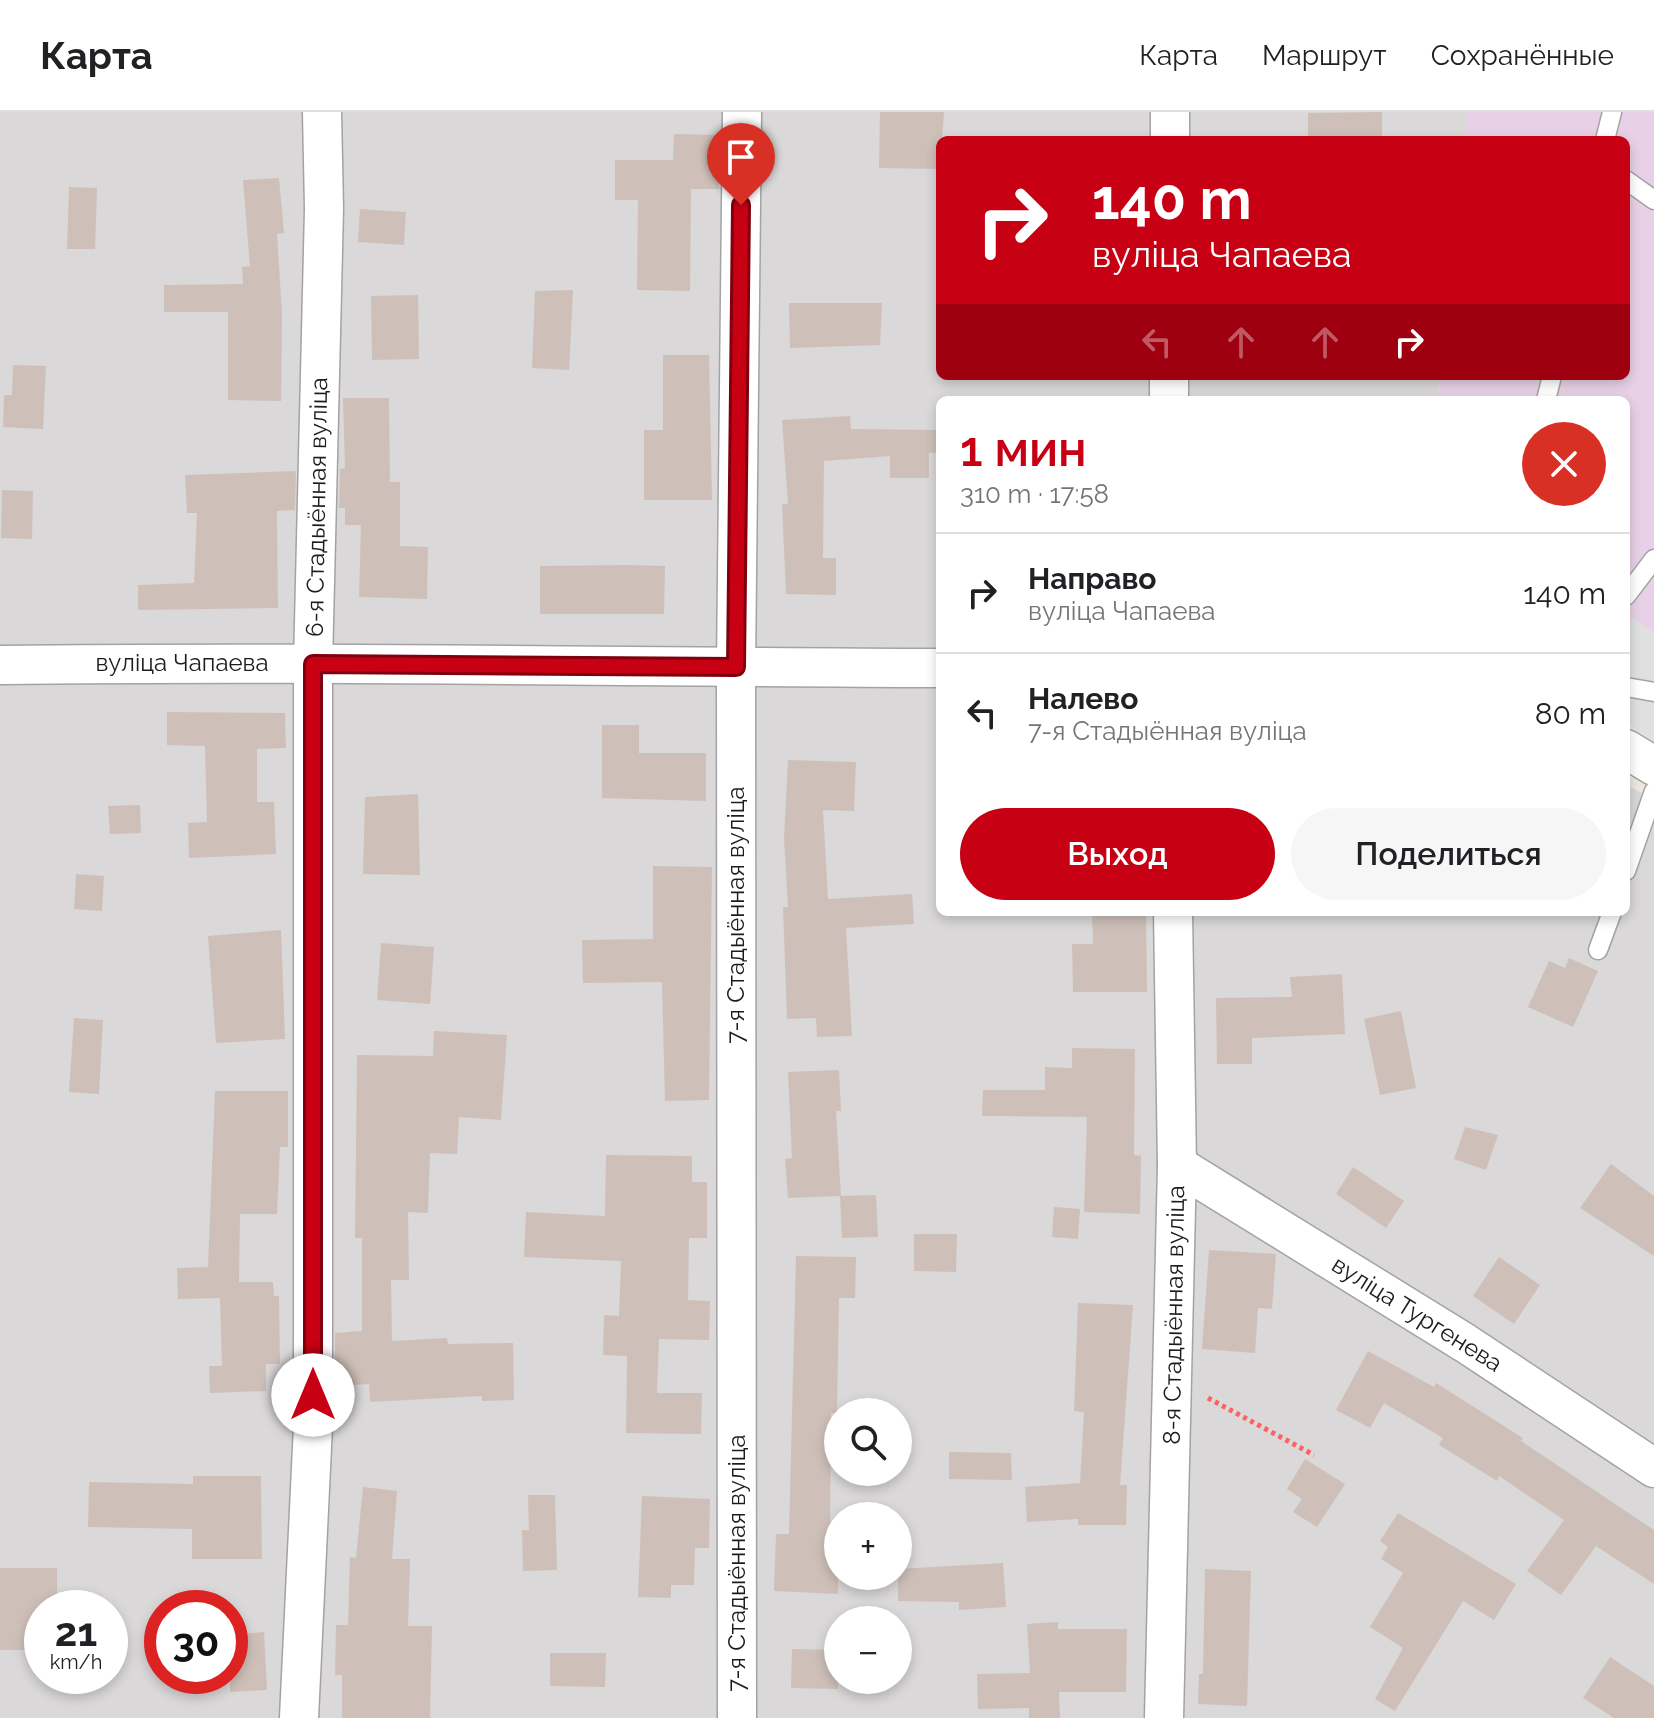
<!DOCTYPE html>
<html lang="ru">
<meta charset="utf-8">
<style>
body{margin:0;font-family:Raleway,sans-serif;background:#f6f6f6;color:#202124;height:100vh;display:flex;flex-direction:column;font-size:30px;white-space:nowrap}
*{box-sizing:border-box;margin:0}
p{font-size:26px;color:#757577}
.icon{flex:none;width:44px;height:44px;fill:none;stroke:currentColor;stroke-width:2;stroke-linecap:round;stroke-linejoin:round}
.map{position:relative;flex:1;overflow:hidden}
.drawer{position:absolute;left:936px;top:284px;width:694px;height:520px;display:flex;flex-direction:column;background:#fff;border-radius:12px;box-shadow:0 4px 12px #0003}
.drawer>*{flex:none}
.hud{position:absolute;left:936px;top:24px;width:694px;height:244px;border-radius:12px;box-shadow:0 4px 12px #0003;background:#c70014;color:#fff;overflow:hidden}
.controls{position:absolute;left:824px;top:1286px;display:grid;gap:16px}
.controls a{display:grid;place-items:center;width:88px;height:88px;border-radius:50%;background:#fff;box-shadow:0 4px 12px #0003;font-size:40px}
.speed{position:absolute;left:24px;top:1478px;display:flex;gap:16px;font-size:40px;font-weight:700;text-align:center}
.speed>*{display:grid;place-content:center;width:104px;height:104px;border-radius:50%;background:#fff;box-shadow:0 4px 12px #0003;line-height:1}
.speed small{font-size:20px;font-weight:400}
.speed .limit{border:12px solid #d22;background:#fff;color:#111}
.pin{position:absolute;display:grid;place-items:center;width:68px;height:68px;color:#fff;margin:-82px -34px;border-radius:50% 50% 50% 0;rotate:-45deg;box-shadow:0 0 8px #0007}
.pin .icon{rotate:45deg}
.me{position:absolute;width:88px;margin:-44px;rotate:0deg;stroke-linejoin:round;filter:drop-shadow(0 0 6px #0008)}
.turn{display:flex;align-items:center;gap:28px;height:168px;padding:0 24px;font-size:36px}
.turn .icon{width:104px;height:104px;stroke-width:2.5}
.turn b{display:block;font-size:56px;line-height:68px}
.lanes{display:flex;align-items:center;height:76px;padding:0 24px;background:#0003;justify-content:center;gap:40px;direction:ltr}
.lanes .off{opacity:.35}
.round{display:grid;place-items:center;flex:none;width:84px;height:84px;border-radius:42px;background:#f6f6f6}
.overview{display:flex;align-items:center;justify-content:space-between;height:136px;padding:0 24px}
h1{font-size:48px;font-weight:600;line-height:60px;color:#c70014}
.action{display:flex;gap:16px;margin-top:auto;padding:16px 24px}
.action a{flex:1;height:92px;border-radius:48px;background:#c70014;color:#fff;font-size:32px;font-weight:600;line-height:92px;text-align:center}
.action a+a{background:#f6f6f6;color:#202124}
ul{padding:0;list-style:none}
li{display:flex;align-items:center;gap:24px;height:120px;padding:0 24px;border-top:2px solid #e0e0e0}
li div{flex:1}
li b{display:block;font-size:30px}
li em{font-style:normal}
header{display:flex;align-items:center;gap:48px;box-sizing:border-box;height:112px;padding:0 40px;background:#fff;border-bottom:2px solid #e0e0e0}
header strong{font-size:38px}
nav{display:flex;gap:44px;margin-inline-start:auto;font-size:28px}
.map>svg:first-child{display:block}
</style>
<header>
<strong>Карта</strong>
<nav><a>Карта</a><a>Маршрут</a><a>Сохранённые</a></nav>
</header>
<div class="map">
<svg width="1654" height="1606" viewBox="0 0 1654 1606">
<rect width="100%" height="100%" fill="#eee8e0"/>
<path fill="#dad8d8" fill-rule="evenodd" d="M 0,0 L 1467,0 L 1465,28 L 940,28 L 940,264 L 1440,264 L 1437,288 L 940,288 L 940,800 L 1626,800 L 1626,673 L 1654,687 L 1654,1606 L 0,1606 ZM 838,1300 L 898,1300 L 898,1360 L 838,1360 ZM 838,1404 L 898,1404 L 898,1464 L 838,1464 ZM 42,1496 L 110,1496 L 110,1564 L 42,1564 ZM 162,1496 L 230,1496 L 230,1564 L 162,1564 ZM 838,1508 L 898,1508 L 898,1568 L 838,1568 Z"/>
<path fill="#e8d1e6" d="M 1467,0 L 1654,0 L 1654,521 L 1632,507 L 1626,514 L 1626,288 L 1437,288 L 1440,264 L 1626,264 L 1626,28 L 1465,28 Z"/>
<path fill="#e0e0e0" d="M 1632,506 L 1654,521 L 1654,629 L 1626,611 L 1626,514 Z"/>
<g fill="#cec0b9">
<path d="M 880,0 L 944,0 L 940,57 L 879,56 Z"/>
<path d="M 1382,0 L 1382,28 L 1308,28 L 1308,1 Z"/>
<path d="M 674,22 L 720,23 L 719,77 L 691,77 L 690,179 L 637,178 L 638,88 L 615,88 L 615,48 L 673,48 Z"/>
<path d="M 279,66 L 284,121 L 277,122 L 282,202 L 281,289 L 228,288 L 228,200 L 164,200 L 164,173 L 243,172 L 242,155 L 250,154 L 243,68 Z"/>
<path d="M 69,75 L 97,76 L 95,137 L 67,137 Z"/>
<path d="M 360,97 L 406,100 L 404,133 L 358,130 Z"/>
<path d="M 573,178 L 569,258 L 532,256 L 535,179 Z"/>
<path d="M 418,183 L 419,247 L 372,248 L 371,184 Z"/>
<path d="M 789,191 L 882,191 L 880,233 L 790,236 Z"/>
<path d="M 663,243 L 709,243 L 712,388 L 644,388 L 644,318 L 663,318 Z"/>
<path d="M 13,253 L 46,254 L 43,317 L 3,315 L 4,283 L 12,283 Z"/>
<path d="M 343,286 L 389,286 L 390,370 L 400,370 L 400,434 L 428,435 L 427,487 L 359,485 L 361,413 L 345,413 L 345,396 L 339,396 L 340,357 L 345,356 Z"/>
<path d="M 850,304 L 851,317 L 940,318 L 940,341 L 929,341 L 929,366 L 890,366 L 890,344 L 824,349 L 823,446 L 836,446 L 836,483 L 786,482 L 782,392 L 788,392 L 782,308 Z"/>
<path d="M 296,359 L 295,398 L 277,399 L 278,496 L 138,498 L 138,473 L 194,471 L 197,401 L 187,401 L 185,363 Z"/>
<path d="M 2,378 L 33,379 L 32,427 L 1,426 Z"/>
<path d="M 628,453 L 665,454 L 664,502 L 540,502 L 540,454 Z"/>
<path d="M 167,600 L 285,601 L 286,636 L 257,637 L 257,690 L 274,690 L 276,742 L 189,746 L 188,711 L 207,710 L 205,634 L 167,633 Z"/>
<path d="M 602,613 L 639,613 L 639,641 L 706,641 L 706,689 L 602,686 Z"/>
<path d="M 788,648 L 856,650 L 854,699 L 823,698 L 828,787 L 912,782 L 914,812 L 846,816 L 852,924 L 817,925 L 816,906 L 787,907 L 783,795 L 788,795 L 784,726 Z"/>
<path d="M 418,682 L 420,763 L 363,762 L 365,685 Z"/>
<path d="M 140,693 L 141,721 L 110,722 L 108,694 Z"/>
<path d="M 653,754 L 712,755 L 709,988 L 665,989 L 662,870 L 583,871 L 582,828 L 653,827 Z"/>
<path d="M 76,762 L 104,764 L 102,799 L 74,797 Z"/>
<path d="M 1146,800 L 1147,880 L 1073,880 L 1072,832 L 1093,832 L 1092,801 Z"/>
<path d="M 281,818 L 285,927 L 216,931 L 208,824 Z"/>
<path d="M 381,831 L 434,835 L 430,892 L 377,888 Z"/>
<path d="M 1569,846 L 1598,859 L 1573,915 L 1528,895 L 1549,849 L 1565,856 Z"/>
<path d="M 1342,862 L 1345,922 L 1252,926 L 1252,952 L 1217,952 L 1216,886 L 1292,885 L 1290,865 Z"/>
<path d="M 1401,899 L 1416,976 L 1380,983 L 1364,907 Z"/>
<path d="M 74,906 L 103,908 L 99,982 L 69,980 Z"/>
<path d="M 434,919 L 507,923 L 501,1008 L 459,1005 L 457,1042 L 430,1041 L 428,1101 L 408,1100 L 409,1168 L 391,1168 L 392,1229 L 447,1226 L 448,1232 L 513,1231 L 514,1288 L 482,1289 L 482,1284 L 370,1290 L 369,1272 L 335,1274 L 335,1221 L 362,1219 L 362,1126 L 355,1126 L 357,943 L 433,944 Z"/>
<path d="M 1072,936 L 1135,937 L 1134,1043 L 1141,1044 L 1140,1102 L 1084,1100 L 1087,1005 L 982,1004 L 983,978 L 1045,978 L 1045,955 L 1072,956 Z"/>
<path d="M 839,958 L 841,999 L 836,999 L 841,1084 L 788,1086 L 785,1047 L 792,1046 L 788,960 Z"/>
<path d="M 215,979 L 288,979 L 288,1035 L 280,1035 L 277,1102 L 240,1102 L 239,1170 L 273,1170 L 274,1184 L 279,1184 L 280,1252 L 266,1252 L 266,1279 L 210,1281 L 209,1254 L 222,1254 L 220,1186 L 178,1187 L 177,1156 L 208,1155 Z"/>
<path d="M 1465,1015 L 1498,1023 L 1486,1058 L 1454,1047 Z"/>
<path d="M 606,1043 L 692,1044 L 692,1070 L 707,1070 L 707,1126 L 689,1126 L 688,1188 L 710,1189 L 709,1228 L 659,1227 L 657,1281 L 702,1281 L 701,1322 L 626,1321 L 627,1244 L 603,1243 L 604,1203 L 619,1204 L 621,1149 L 524,1145 L 526,1100 L 605,1104 Z"/>
<path d="M 1611,1052 L 1654,1084 L 1654,1144 L 1580,1096 Z"/>
<path d="M 1353,1055 L 1404,1089 L 1386,1116 L 1336,1082 Z"/>
<path d="M 876,1083 L 878,1125 L 842,1126 L 840,1084 Z"/>
<path d="M 1054,1095 L 1080,1097 L 1078,1127 L 1052,1125 Z"/>
<path d="M 914,1122 L 957,1122 L 956,1160 L 914,1159 Z"/>
<path d="M 1209,1138 L 1276,1142 L 1272,1197 L 1258,1196 L 1255,1241 L 1202,1237 Z"/>
<path d="M 796,1144 L 856,1145 L 855,1186 L 839,1186 L 837,1301 L 831,1301 L 830,1424 L 838,1424 L 838,1482 L 774,1479 L 776,1422 L 789,1422 Z"/>
<path d="M 1499,1145 L 1540,1173 L 1514,1212 L 1473,1184 Z"/>
<path d="M 1078,1191 L 1133,1193 L 1120,1373 L 1127,1373 L 1126,1413 L 1078,1413 L 1078,1407 L 1027,1410 L 1025,1375 L 1080,1371 L 1084,1300 L 1074,1299 Z"/>
<path d="M 1368,1239 L 1434,1275 L 1436,1271 L 1523,1326 L 1521,1329 L 1654,1418 L 1654,1472 L 1596,1434 L 1561,1483 L 1527,1459 L 1564,1408 L 1499,1364 L 1497,1369 L 1439,1333 L 1443,1326 L 1384,1291 L 1370,1316 L 1336,1298 Z"/>
<path d="M 949,1340 L 1011,1341 L 1012,1368 L 949,1367 Z"/>
<path d="M 1305,1347 L 1345,1372 L 1317,1415 L 1293,1400 L 1302,1387 L 1287,1377 Z"/>
<path d="M 193,1364 L 261,1364 L 262,1447 L 192,1447 L 192,1417 L 88,1415 L 89,1370 L 193,1372 Z"/>
<path d="M 363,1375 L 397,1379 L 392,1447 L 410,1447 L 408,1514 L 432,1514 L 430,1606 L 342,1606 L 342,1563 L 335,1563 L 336,1513 L 348,1513 L 350,1445 L 356,1446 Z"/>
<path d="M 528,1383 L 555,1383 L 557,1458 L 523,1459 L 522,1418 L 529,1418 Z"/>
<path d="M 642,1384 L 710,1387 L 709,1436 L 695,1436 L 694,1473 L 671,1473 L 671,1486 L 638,1485 Z"/>
<path d="M 1398,1401 L 1516,1472 L 1494,1508 L 1463,1489 L 1395,1599 L 1375,1587 L 1403,1536 L 1370,1515 L 1403,1461 L 1381,1447 L 1388,1435 L 1380,1429 Z"/>
<path d="M 1003,1451 L 1006,1495 L 959,1498 L 959,1490 L 898,1489 L 898,1457 Z"/>
<path d="M 0,1456 L 57,1456 L 57,1496 L 42,1496 L 42,1538 L 0,1538 Z"/>
<path d="M 1205,1457 L 1251,1459 L 1247,1594 L 1198,1592 L 1199,1562 L 1203,1562 Z"/>
<path d="M 1058,1510 L 1058,1517 L 1127,1517 L 1126,1580 L 1059,1580 L 1060,1606 L 1029,1606 L 1029,1596 L 978,1597 L 977,1562 L 1030,1561 L 1027,1512 Z"/>
<path d="M 264,1520 L 267,1578 L 230,1580 L 230,1523 Z"/>
<path d="M 792,1537 L 838,1538 L 838,1577 L 791,1576 Z"/>
<path d="M 550,1541 L 606,1541 L 605,1575 L 550,1574 Z"/>
<path d="M 1610,1545 L 1654,1574 L 1654,1606 L 1614,1606 L 1583,1586 Z"/>
</g>
<g fill="none" stroke-linecap="round" stroke-linejoin="round">
<g stroke="#a3a3a3" stroke-width="21">
<g id="service">
<path d="M 1605,28 L 1612,0"/>
<path d="M 1626,68 L 1654,88"/>
<path d="M 1546,288 L 1552,264"/>
<path d="M 1626,484 L 1654,447"/>
<path d="M 1626,575 L 1654,580"/>
<path d="M 1626,759 L 1654,679"/>
<path d="M 1598,838 L 1612,800"/>
</g>
</g>
<g stroke="#a3a3a3" stroke-width="41">
<g id="minor">
<path d="M 1170,28 L 1170,0"/>
<path d="M 1169,288 L 1169,264"/>
<path d="M 0,553 C 313,549 627,555 940,556"/>
<path d="M 1626,637 L 1654,654"/>
<path d="M 1177,1053 L 1465,1231 L 1654,1356"/>
<path d="M 299,1606 L 313,1314 L 313,552 L 324,97 L 322,0"/>
<path d="M 737,1606 L 736,555 L 742,0"/>
<path d="M 1164,1606 L 1177,1053 L 1173,800"/>
</g>
</g>
<path stroke="#ff6060" stroke-width="5" stroke-dasharray="4 4" stroke-linecap="butt" d="M 1208,1286 L 1314,1343"/>
<use href="#service" stroke="#fff" stroke-width="18"/>
<use href="#minor" stroke="#fff" stroke-width="38"/>
</g>
<g fill="none" stroke-linecap="round" stroke-linejoin="round">
<g stroke="#81000d" stroke-width="20">
<path id="route" d="M 313,1283 L 313,552 L 736,555 L 741,93"/>
</g>
<use href="#route" stroke="#c70014" stroke-width="14"/>
</g>
<g text-anchor="middle" stroke-width="6" stroke-linejoin="round" paint-order="stroke">
<g font-size="24" fill="#1c1c1c" stroke="#fff">
<text transform="translate(317 395) rotate(-89)" y="8">6-я Стадыённая вуліца</text>
<text x="182" y="559">вуліца Чапаева</text>
<text transform="translate(736 803) rotate(-90)" y="8">7-я Стадыённая вуліца</text>
<text transform="translate(1417 1202) rotate(32)" y="8">вуліца Тургенева</text>
<text transform="translate(1174 1203) rotate(-89)" y="8">8-я Стадыённая вуліца</text>
<text transform="translate(737 1451) rotate(-90)" y="8">7-я Стадыённая вуліца</text>
</g>
</g>
</svg>
<div class="controls">
<a><svg class="icon" aria-label="search" viewBox="0 0 24 24"><circle cx="10" cy="10" r="6"/><path d="M15 15l6 6"/></svg></a>
<a>+</a>
<a>−</a>
</div>
<div class="speed"><div>21<small>km/h</small></div><div class="limit">30</div></div>
<div class="pin" style="left:741px;top:93px;background:#d93025"><svg class="icon" aria-label="arrive" viewBox="0 0 24 24"><path d="M6 21V4h12l-3 4 3 4H6"/></svg></div>
<svg class="me" style="left:313px;top:1283px" viewBox="-20 -20 40 40"><circle r="19" fill="#fff"/><path d="M0-13L10 11 0 6-10 11z" fill="#c70014"/></svg>
<div class="hud">
<div class="turn"><svg class="icon" aria-label="right" viewBox="0 0 24 24"><path d="M7 20v-9h11M14 6l5 5-5 5"/></svg><div><b>140 m</b>вуліца Чапаева</div></div>
<div class="lanes"><svg class="icon off" aria-label="left" viewBox="0 0 24 24"><path d="M17 20v-9H6M10 6l-5 5 5 5"/></svg><svg class="icon off" aria-label="ahead" viewBox="0 0 24 24"><path d="M12 20V5M6 11l6-6 6 6"/></svg><svg class="icon off" aria-label="ahead" viewBox="0 0 24 24"><path d="M12 20V5M6 11l6-6 6 6"/></svg><svg class="icon" aria-label="right" viewBox="0 0 24 24"><path d="M7 20v-9h11M14 6l5 5-5 5"/></svg></div>
</div>
<section class="drawer">
<div class="overview"><div><h1>1 мин</h1><p>310 m · 17:58</p></div><a class="round" style="background:#d93025;color:#fff"><svg class="icon" aria-label="close" viewBox="0 0 24 24"><path d="M6 6l12 12M18 6L6 18"/></svg></a></div>
<ul>
<li><svg class="icon" aria-label="right" viewBox="0 0 24 24"><path d="M7 20v-9h11M14 6l5 5-5 5"/></svg><div><b>Направо</b><p>вуліца Чапаева</p></div><em>140 m</em></li>
<li><svg class="icon" aria-label="left" viewBox="0 0 24 24"><path d="M17 20v-9H6M10 6l-5 5 5 5"/></svg><div><b>Налево</b><p>7-я Стадыённая вуліца</p></div><em>80 m</em></li>
</ul>
<div class="action"><a>Выход</a><a>Поделиться</a></div>
</section>
</div>
